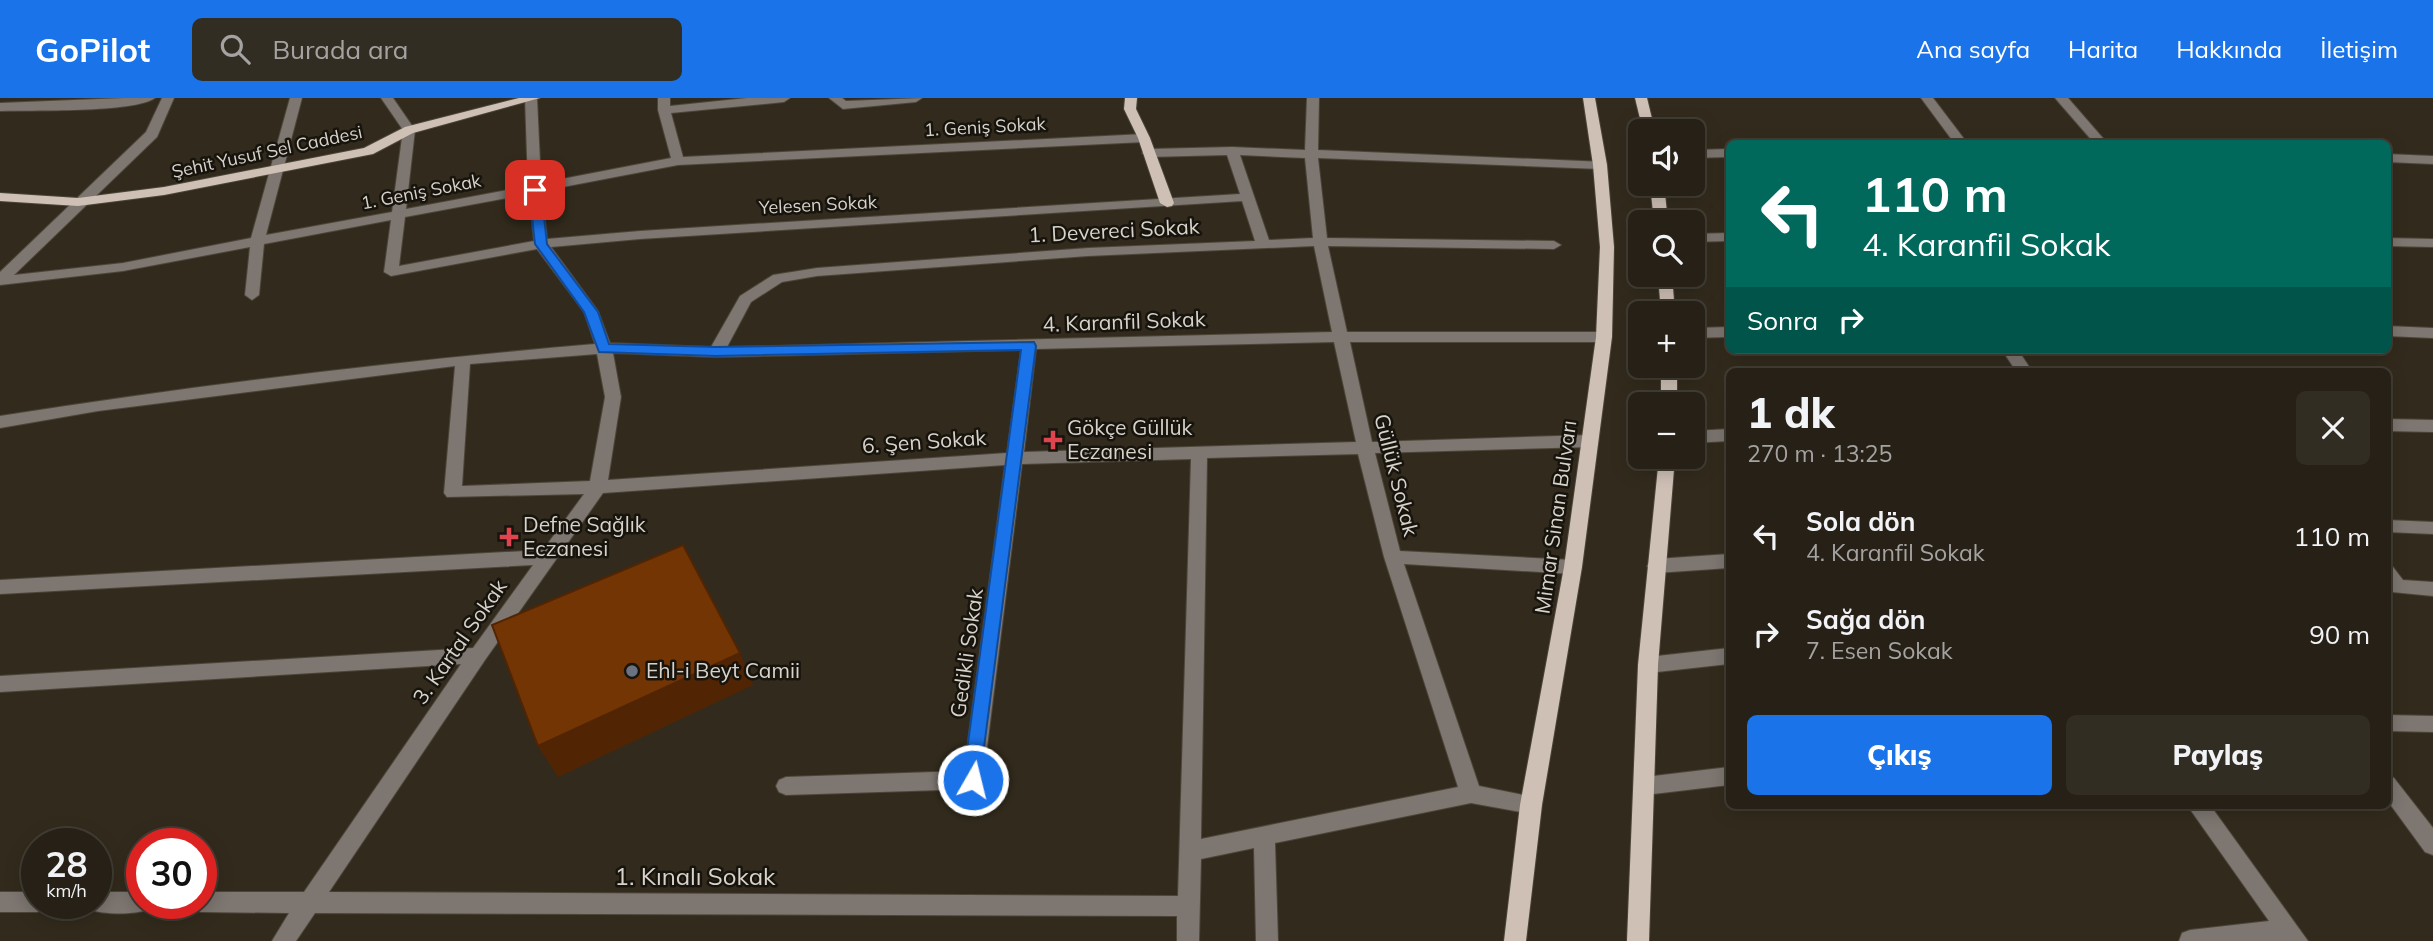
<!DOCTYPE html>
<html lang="tr">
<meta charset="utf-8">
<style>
body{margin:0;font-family:Mulish,sans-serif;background:#322d23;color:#f1f3f6;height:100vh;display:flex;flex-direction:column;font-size:26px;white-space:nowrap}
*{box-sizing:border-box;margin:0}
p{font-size:23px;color:#a4a3a1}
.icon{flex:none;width:38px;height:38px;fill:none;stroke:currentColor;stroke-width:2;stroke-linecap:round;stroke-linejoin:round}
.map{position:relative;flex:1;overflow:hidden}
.side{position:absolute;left:1726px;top:270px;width:665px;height:441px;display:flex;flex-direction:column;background:#262016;border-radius:10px;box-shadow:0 4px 18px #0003,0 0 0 2px #423e35}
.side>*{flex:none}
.guide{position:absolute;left:1726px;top:42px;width:665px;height:214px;border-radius:10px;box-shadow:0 4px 18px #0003,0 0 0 2px #423e35;background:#00695c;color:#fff;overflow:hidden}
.controls{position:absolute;left:1628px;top:21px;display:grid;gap:14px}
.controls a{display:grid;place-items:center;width:77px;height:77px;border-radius:10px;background:#262016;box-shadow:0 4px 18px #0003,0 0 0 2px #423e35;font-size:35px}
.speed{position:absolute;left:21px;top:730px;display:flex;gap:14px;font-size:35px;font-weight:700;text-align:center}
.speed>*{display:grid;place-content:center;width:91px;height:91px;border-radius:50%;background:#262016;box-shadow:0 4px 18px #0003,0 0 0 2px #423e35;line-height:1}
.speed small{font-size:18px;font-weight:400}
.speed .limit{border:10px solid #d22;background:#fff;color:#111}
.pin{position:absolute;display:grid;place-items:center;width:60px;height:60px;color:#fff;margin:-30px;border-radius:14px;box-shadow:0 4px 10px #0006}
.me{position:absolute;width:77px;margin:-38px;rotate:8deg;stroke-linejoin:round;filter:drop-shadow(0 0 5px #0008)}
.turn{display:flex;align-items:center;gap:24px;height:147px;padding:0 21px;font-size:32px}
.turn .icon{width:91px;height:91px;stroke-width:2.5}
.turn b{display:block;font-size:49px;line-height:60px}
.then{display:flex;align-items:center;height:66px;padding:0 21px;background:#0003;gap:14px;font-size:26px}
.round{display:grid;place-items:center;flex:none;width:74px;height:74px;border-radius:10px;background:#322d23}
.headline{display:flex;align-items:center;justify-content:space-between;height:119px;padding:0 21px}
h1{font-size:42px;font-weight:800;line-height:52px}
.action{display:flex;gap:14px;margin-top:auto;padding:14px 21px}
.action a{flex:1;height:80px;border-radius:10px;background:#1a73e8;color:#fff;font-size:28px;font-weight:800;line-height:80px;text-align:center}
.action a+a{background:#322d23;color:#f1f3f6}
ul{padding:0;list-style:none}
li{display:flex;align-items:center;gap:21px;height:98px;padding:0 21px}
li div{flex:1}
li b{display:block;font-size:26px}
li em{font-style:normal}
header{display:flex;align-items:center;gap:42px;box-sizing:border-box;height:98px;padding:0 35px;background:#1a73e8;color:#fff}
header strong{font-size:33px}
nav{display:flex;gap:38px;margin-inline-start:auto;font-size:24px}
.search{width:490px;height:63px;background:#322d23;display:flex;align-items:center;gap:18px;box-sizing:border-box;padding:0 24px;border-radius:10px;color:#a4a3a1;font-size:26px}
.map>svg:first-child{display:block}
</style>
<header>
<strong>GoPilot</strong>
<div class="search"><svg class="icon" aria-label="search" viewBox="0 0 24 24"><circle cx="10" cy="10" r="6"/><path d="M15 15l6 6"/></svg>Burada ara</div>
<nav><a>Ana sayfa</a><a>Harita</a><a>Hakkında</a><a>İletişim</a></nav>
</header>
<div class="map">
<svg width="2433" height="843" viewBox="0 0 2433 843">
<rect width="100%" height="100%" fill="#322b1d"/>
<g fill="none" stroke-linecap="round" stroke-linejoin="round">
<g stroke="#4c4639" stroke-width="2">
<g id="minor">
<path d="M 124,0 L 155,0 C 135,15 30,12 0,13 L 0,5 Z"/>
<path d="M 162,0 L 174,0 L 157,39 L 14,177 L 123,165 L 251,140 L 290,0 L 302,0 L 266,137 L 392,114 L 403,32 L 381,0 L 393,0 L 415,32 L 406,111 L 528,88 L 525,0 L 537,0 L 541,85 L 671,60 L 658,12 L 658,0 L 670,0 L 670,8 L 747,0 L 790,0 L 784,4 L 671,15 L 683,59 L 1144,36 L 1150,40 L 1144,44 L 678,67 L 542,93 L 547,141 L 640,133 L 1240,96 L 1227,57 L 1149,59 L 1142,55 L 1149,51 L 1232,49 L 1305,52 L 1307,0 L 1319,0 L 1318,52 L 1605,64 L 1605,70 L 1600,71 L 1318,60 L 1327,140 L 1554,143 L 1561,147 L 1554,151 L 1328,148 L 1347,234 L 1604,234 L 1612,239 L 1604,244 L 1350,244 L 1372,344 L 1590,337 L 1598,343 L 1590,349 L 1375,355 L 1400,453 L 1573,462 L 1579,464 L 1582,469 L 1579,474 L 1573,476 L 1404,466 L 1479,688 L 1538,700 L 1542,707 L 1538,714 L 1531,716 L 1471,705 L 1275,745 L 1278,843 L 1256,843 L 1254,750 L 1201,761 L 1199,843 L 1177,843 L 1177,818 L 315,815 L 296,843 L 272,843 L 289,815 L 201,814 L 193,811 L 190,805 L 201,805 L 201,794 L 304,794 L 461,566 L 0,594 L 0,578 L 473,550 L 533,467 L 0,496 L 0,482 L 543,452 L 584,396 L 447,399 L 444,395 L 455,268 L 98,313 L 0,330 L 0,318 C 197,287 396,263 595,246 L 584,214 L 537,151 L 391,178 L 384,174 L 391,122 L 264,146 L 259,197 L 252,202 L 245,197 L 250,149 L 123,173 L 0,187 L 0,174 L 146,34 ZM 1240,57 L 1305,60 L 1313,140 L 1269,142 ZM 529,96 L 534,143 L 399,168 L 405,119 ZM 1242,103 L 1255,143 L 1088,150 L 817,170 L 773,177 L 740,198 L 711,249 L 610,245 L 598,213 L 551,149 L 640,141 ZM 1314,148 L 1332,234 L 727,249 L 751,204 L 782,184 L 817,178 L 1088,158 ZM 1334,244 L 1356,344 L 1024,354 L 1036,251 ZM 1021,252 L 1007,355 L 608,382 L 621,299 L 613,255 L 716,259 ZM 597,256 L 605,299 L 590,383 L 462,388 L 470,266 ZM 1358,356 L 1384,459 L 1458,689 L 1201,741 L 1207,360 ZM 1191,361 L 1178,798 L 329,794 L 485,562 L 603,395 L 1005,367 L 964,673 L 786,679 L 779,682 L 776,688 L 779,694 L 786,697 L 973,691 L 980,688 L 983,682 L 1022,366 Z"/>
<path d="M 829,0 L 842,0 L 846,3 L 922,0 L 916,4 L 843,11 Z"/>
<path d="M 1921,0 L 1933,0 L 1968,46 L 1955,46 Z"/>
<path d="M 2055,0 L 2068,0 L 2108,46 L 2095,46 Z"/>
<path d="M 1729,51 L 1729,59 L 1692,60 L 1692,52 Z"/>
<path d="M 2387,56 L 2433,58 L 2433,66 L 2387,64 Z"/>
<path d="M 1729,135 L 1729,143 L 1692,144 L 1692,136 Z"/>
<path d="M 2387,140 L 2433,141 L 2433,149 L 2387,148 Z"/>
<path d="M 2387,228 L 2433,230 L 2433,240 L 2387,238 Z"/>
<path d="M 1729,229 L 1729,239 L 1692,240 L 1692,230 Z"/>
<path d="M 2002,252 L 2018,252 L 2032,273 L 2016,273 Z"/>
<path d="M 2387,321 L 2433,322 L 2433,334 L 2387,333 Z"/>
<path d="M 1729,331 L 1729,343 L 1692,345 L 1692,333 Z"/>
<path d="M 2387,422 L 2433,424 L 2433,436 L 2387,434 Z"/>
<path d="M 1729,456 L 1729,470 L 1656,475 L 1650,473 L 1647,468 L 1650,463 L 1656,461 Z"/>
<path d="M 2387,467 L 2393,469 L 2403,482 L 2433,484 L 2433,498 L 2392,494 L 2387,488 Z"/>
<path d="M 1729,550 L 1729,566 L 1648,575 L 1641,572 L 1638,567 L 1641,562 L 1648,559 Z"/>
<path d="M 2387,617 L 2433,618 L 2433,634 L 2387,633 Z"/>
<path d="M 1729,669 L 1729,687 L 1645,697 L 1638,694 L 1635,688 L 1638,682 L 1645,679 Z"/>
<path d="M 2387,677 L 2394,680 L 2433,730 L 2433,757 L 2425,754 L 2387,702 Z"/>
<path d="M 2187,707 L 2210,707 L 2308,843 L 2179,843 L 2182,835 L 2190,832 L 2269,823 Z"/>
<path d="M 0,794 L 37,794 L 37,805 L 48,805 L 45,811 L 37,814 L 0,814 Z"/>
<path d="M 96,794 L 142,794 L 142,805 L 153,805 L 150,811 C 134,817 104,817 88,811 L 85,805 L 96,805 Z"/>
</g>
</g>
<g stroke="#4c4639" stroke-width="2">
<g id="major">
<path d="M 519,0 L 540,0 L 413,35 L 373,56 L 164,97 L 78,108 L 0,103 L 0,95 L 78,100 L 164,89 L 364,50 L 405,29 Z"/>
<path d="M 1125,0 L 1137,0 L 1136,11 L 1150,40 L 1174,105 L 1172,108 L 1167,109 L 1160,105 L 1138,40 L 1124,11 Z"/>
<path d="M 1583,0 L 1595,0 L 1607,67 L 1614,149 L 1612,239 L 1582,469 L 1542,707 L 1526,843 L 1504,843 L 1520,707 L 1564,469 L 1596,239 L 1600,149 L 1593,67 Z"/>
<path d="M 1635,0 L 1647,0 L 1655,33 L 1643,33 Z"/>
<path d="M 1650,86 L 1664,86 L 1668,124 L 1654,124 Z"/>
<path d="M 1658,177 L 1672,177 L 1675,215 L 1661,215 Z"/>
<rect x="1661" y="268" width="16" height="38"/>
<path d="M 1659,359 L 1675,359 L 1658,567 L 1649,843 L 1627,843 L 1638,567 Z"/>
</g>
</g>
<use href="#minor" fill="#7d7671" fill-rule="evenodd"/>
<use href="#major" fill="#cfc0b6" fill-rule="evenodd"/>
</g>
<path fill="#512504" d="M 740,555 L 753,587 L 558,679 L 538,648 Z"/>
<path fill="#743505" stroke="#512504" stroke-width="2" d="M 683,447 L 740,555 L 538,648 L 492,527 Z"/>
<path fill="#1a73e8" stroke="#114b97" stroke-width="2" d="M 535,88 L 541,92 L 547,146 L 598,214 L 609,246 L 716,249 L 1034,244 L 1036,248 L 979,688 L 973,691 L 966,688 L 963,682 L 1021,252 L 716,258 L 599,254 L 584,214 L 535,146 L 529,92 Z"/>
<g fill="#e0444e" stroke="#17140e" stroke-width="2.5">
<path d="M1049.5 331.5h7v7h7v7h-7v7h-7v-7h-7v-7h7z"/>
<path d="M505.5 428.5h7v7h7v7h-7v7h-7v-7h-7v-7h7z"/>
</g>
<circle fill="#6b7280" stroke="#17140e" stroke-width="2.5" cx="632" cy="573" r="7"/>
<g text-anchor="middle" stroke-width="5" stroke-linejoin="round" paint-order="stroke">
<g font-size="18" fill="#d7d2ca" stroke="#17140e">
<text transform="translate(985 29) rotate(-3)" y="6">1. Geniş Sokak</text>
<text transform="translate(267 54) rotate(-12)" y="6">Şehit Yusuf Sel Caddesi</text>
<text transform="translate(421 94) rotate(-11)" y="6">1. Geniş Sokak</text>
<text transform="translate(818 107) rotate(-3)" y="6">Yelesen Sokak</text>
</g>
<g font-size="21" fill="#d7d2ca" stroke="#17140e">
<text transform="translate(1114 133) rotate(-3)" y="7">1. Devereci Sokak</text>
<text transform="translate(1124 224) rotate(-2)" y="7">4. Karanfil Sokak</text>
<text transform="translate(924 344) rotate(-4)" y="7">6. Şen Sokak</text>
<text transform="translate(1396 377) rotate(76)" y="7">Güllük Sokak</text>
<text transform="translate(1556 419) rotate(-82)" y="7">Mimar Sinan Bulvarı</text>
<text transform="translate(460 544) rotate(-55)" y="7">3. Kartal Sokak</text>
<text transform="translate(967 555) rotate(-82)" y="7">Gedikli Sokak</text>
</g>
<g font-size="21" fill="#d7d2ca" stroke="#17140e" text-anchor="start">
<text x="1067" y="337">Gökçe Güllük<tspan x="1067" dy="24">Eczanesi</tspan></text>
<text x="523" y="434">Defne Sağlık<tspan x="523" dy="24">Eczanesi</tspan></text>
<text x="646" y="580">Ehl-i Beyt Camii</text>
</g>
<g font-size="24" fill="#d7d2ca" stroke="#17140e">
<text x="695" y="787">1. Kınalı Sokak</text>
</g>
</g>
</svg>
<div class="controls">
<a><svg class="icon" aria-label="sound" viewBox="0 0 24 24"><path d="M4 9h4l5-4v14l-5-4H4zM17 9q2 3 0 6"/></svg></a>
<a><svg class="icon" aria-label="search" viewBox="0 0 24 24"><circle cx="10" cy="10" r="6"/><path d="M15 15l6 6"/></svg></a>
<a>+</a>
<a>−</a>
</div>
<div class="speed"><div>28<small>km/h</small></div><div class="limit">30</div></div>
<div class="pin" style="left:535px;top:92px;background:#d93025"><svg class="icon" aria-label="arrive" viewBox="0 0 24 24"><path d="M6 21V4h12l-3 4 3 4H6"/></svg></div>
<svg class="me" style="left:973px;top:682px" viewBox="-20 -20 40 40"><circle r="17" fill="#1a73e8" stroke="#fff" stroke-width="3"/><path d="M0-11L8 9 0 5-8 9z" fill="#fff"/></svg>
<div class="guide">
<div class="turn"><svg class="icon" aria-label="left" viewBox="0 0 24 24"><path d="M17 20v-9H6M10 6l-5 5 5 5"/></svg><div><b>110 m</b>4. Karanfil Sokak</div></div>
<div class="then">Sonra<svg class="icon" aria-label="right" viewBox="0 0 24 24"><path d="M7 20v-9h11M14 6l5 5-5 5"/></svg></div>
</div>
<section class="side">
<div class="headline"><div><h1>1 dk</h1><p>270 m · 13:25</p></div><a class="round"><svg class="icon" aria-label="close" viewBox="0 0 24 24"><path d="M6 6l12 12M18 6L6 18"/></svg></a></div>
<ul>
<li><svg class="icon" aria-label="left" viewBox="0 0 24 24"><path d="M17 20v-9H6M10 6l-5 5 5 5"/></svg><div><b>Sola dön</b><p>4. Karanfil Sokak</p></div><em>110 m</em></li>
<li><svg class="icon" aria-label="right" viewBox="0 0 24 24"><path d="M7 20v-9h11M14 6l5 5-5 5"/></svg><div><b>Sağa dön</b><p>7. Esen Sokak</p></div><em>90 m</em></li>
</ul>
<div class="action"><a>Çıkış</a><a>Paylaş</a></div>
</section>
</div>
